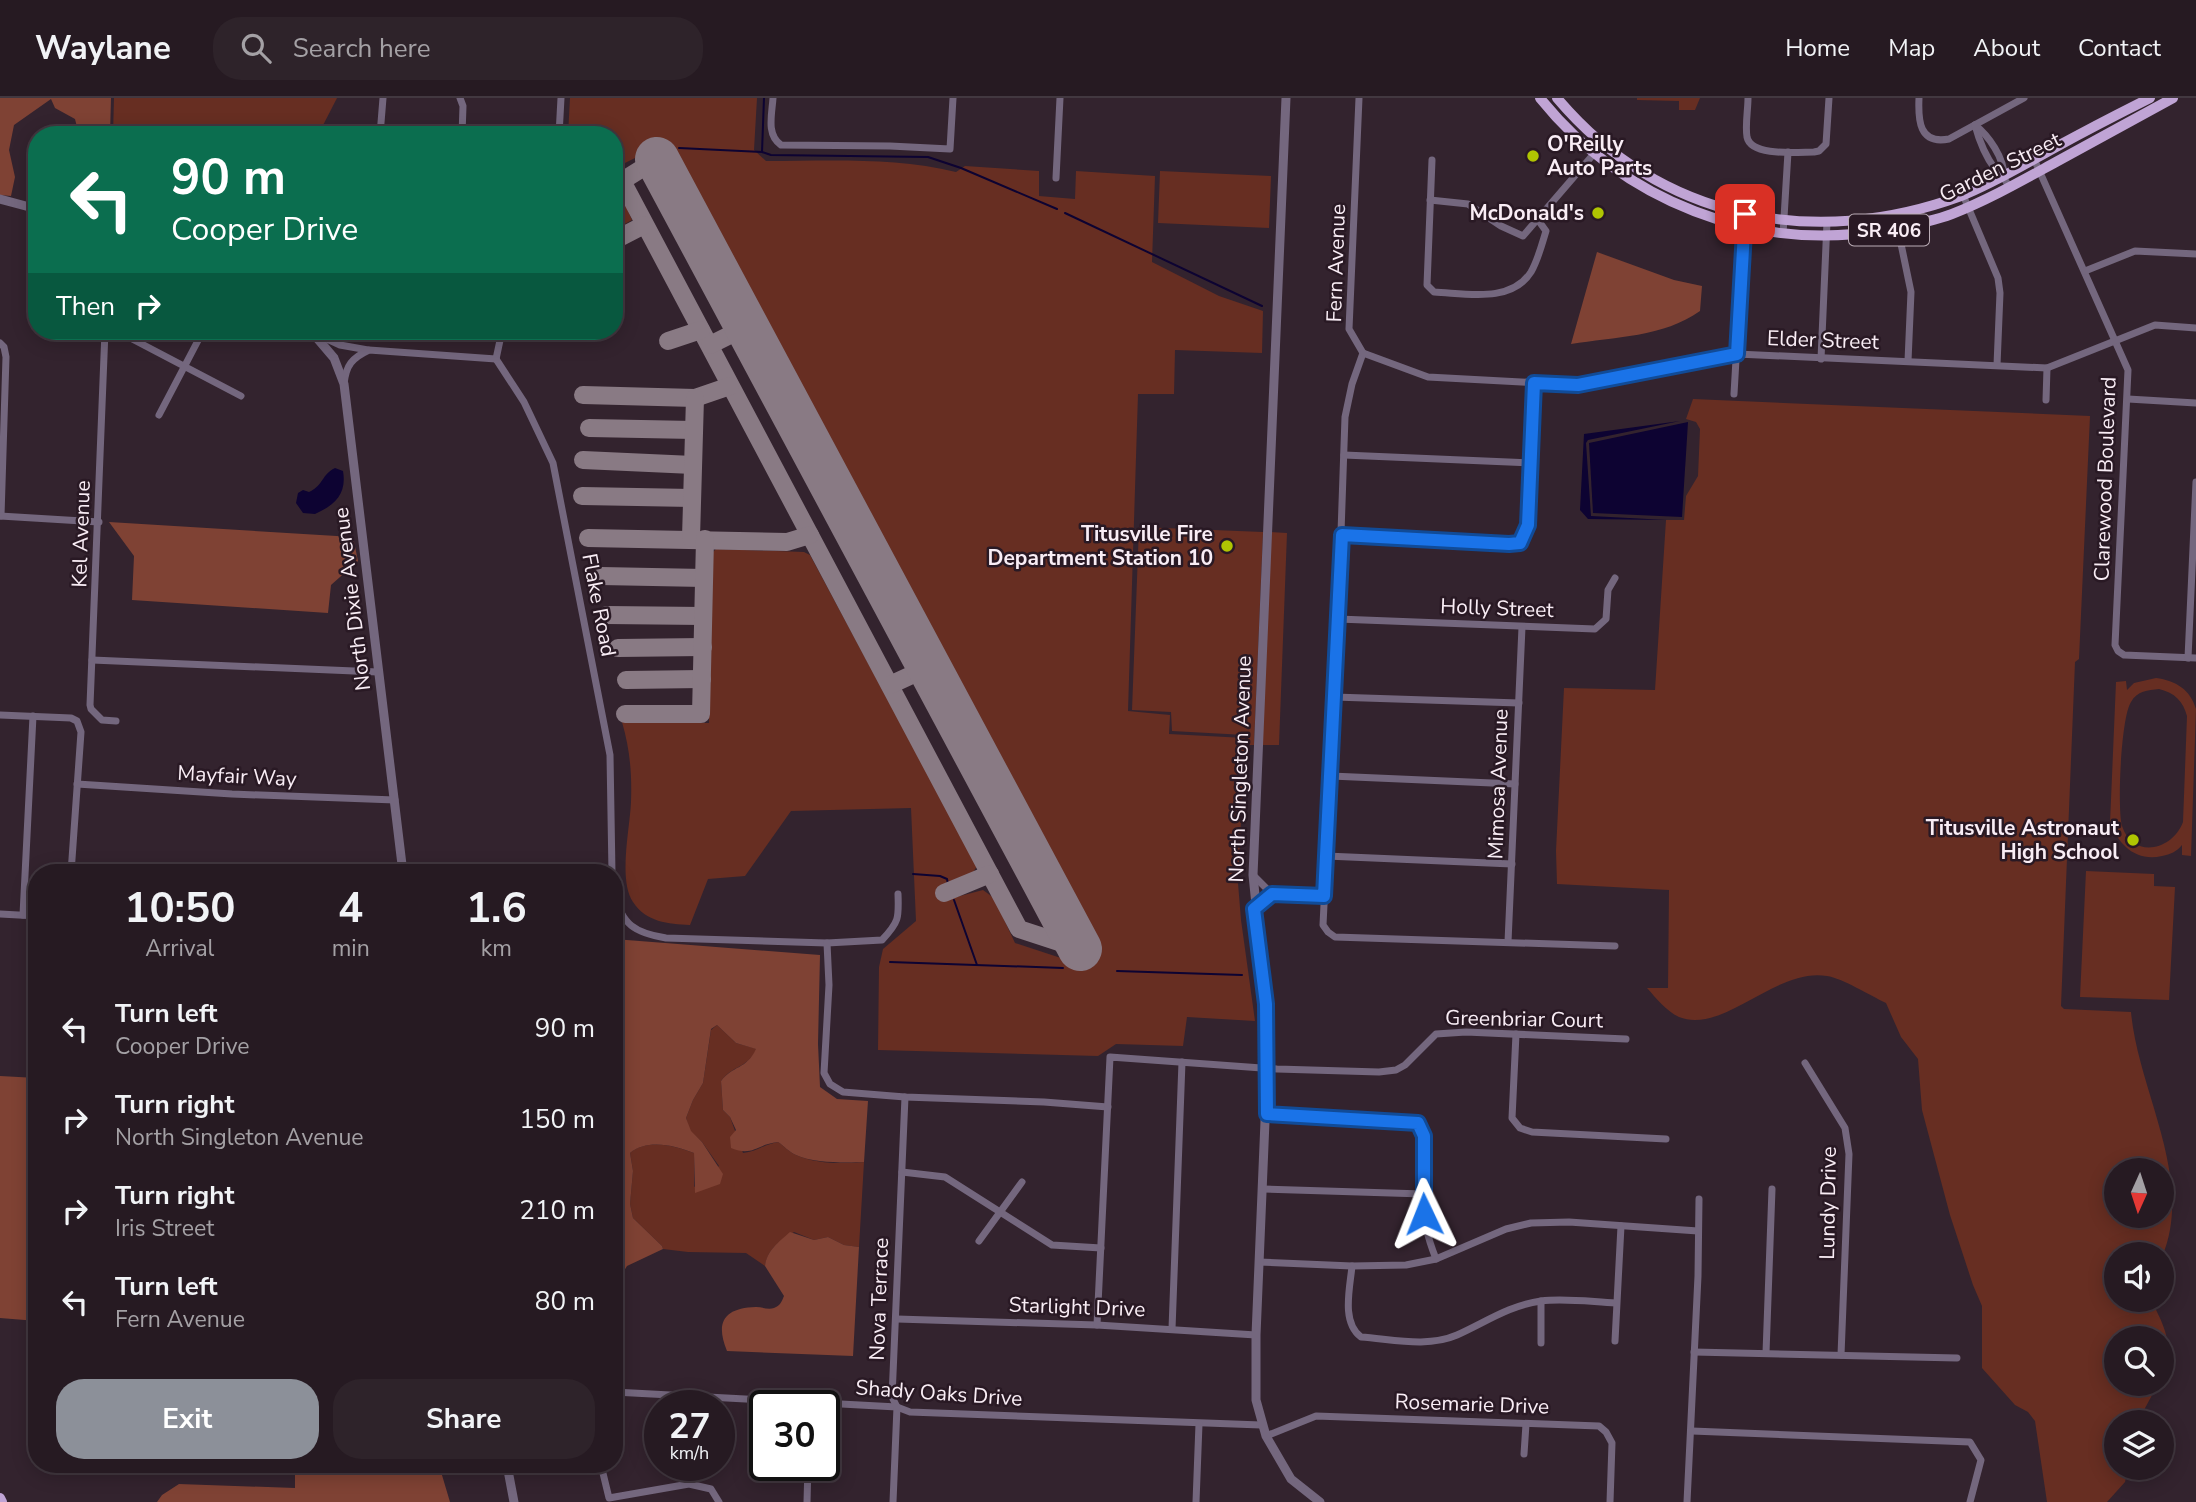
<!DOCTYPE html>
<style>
body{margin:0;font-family:"Nunito Sans",sans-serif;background:#2e232a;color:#f1f3f6;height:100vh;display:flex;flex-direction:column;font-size:26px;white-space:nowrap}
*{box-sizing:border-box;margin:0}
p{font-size:23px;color:#a4a1a5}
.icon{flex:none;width:38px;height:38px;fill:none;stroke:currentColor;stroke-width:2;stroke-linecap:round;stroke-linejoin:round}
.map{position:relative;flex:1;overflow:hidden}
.drawer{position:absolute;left:28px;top:766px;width:595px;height:609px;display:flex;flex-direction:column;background:#261a22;border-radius:28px;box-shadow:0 4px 18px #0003,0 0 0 2px #423840}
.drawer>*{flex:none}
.hud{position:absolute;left:28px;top:28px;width:595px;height:214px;border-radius:28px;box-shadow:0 4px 18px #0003,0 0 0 2px #423840;background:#0b6e4f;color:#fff;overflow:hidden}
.needle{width:46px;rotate:183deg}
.fabs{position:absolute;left:2104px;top:1060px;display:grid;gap:14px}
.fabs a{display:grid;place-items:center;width:70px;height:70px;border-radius:50%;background:#261a22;box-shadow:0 4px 18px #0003,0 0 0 2px #423840;font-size:35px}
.speed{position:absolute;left:644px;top:1292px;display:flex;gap:14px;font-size:35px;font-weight:700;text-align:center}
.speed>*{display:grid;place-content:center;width:91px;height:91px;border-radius:50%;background:#261a22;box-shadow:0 4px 18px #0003,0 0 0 2px #423840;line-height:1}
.speed small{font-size:18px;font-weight:400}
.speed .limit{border:4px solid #111;border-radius:10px;background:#fff;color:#111}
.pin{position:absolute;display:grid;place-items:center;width:60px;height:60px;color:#fff;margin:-30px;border-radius:14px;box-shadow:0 4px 10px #0006}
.me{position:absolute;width:77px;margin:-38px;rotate:358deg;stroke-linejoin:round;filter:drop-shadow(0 0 5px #0008)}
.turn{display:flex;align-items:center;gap:24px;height:147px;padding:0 28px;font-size:32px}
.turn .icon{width:91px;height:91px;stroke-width:2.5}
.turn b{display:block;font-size:49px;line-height:60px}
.then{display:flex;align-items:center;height:66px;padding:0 28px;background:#0003;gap:14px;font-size:26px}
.eta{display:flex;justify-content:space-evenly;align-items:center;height:119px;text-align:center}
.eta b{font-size:42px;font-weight:700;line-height:49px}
.button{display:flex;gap:14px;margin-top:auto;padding:14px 28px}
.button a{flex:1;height:80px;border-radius:28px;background:#8c9099;color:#fff;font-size:28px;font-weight:700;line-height:80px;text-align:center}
.button a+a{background:#2e232a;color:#f1f3f6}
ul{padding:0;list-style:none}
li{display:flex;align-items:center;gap:21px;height:91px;padding:0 28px}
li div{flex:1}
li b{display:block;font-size:26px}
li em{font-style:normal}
header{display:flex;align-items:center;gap:42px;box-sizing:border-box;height:98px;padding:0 35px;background:#261a22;border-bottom:2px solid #423840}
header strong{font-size:33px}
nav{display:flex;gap:38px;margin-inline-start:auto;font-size:24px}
.search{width:490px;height:63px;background:#2e232a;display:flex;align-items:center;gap:18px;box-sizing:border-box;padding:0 24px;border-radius:28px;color:#a4a1a5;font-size:26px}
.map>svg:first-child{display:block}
</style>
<header>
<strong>Waylane</strong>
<div class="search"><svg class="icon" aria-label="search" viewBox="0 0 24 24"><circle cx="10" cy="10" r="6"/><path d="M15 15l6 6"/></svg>Search here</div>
<nav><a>Home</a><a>Map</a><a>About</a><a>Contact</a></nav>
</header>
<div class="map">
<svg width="2196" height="1404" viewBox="0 0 2196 1404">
<rect width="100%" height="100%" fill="#33232e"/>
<g fill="#672e22" fill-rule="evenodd">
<path d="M 114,0 L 337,0 L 318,37 L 113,37 Z"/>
<path d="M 570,0 L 757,0 L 754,52 L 766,63 C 828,63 895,59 956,74 L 965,68 L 1039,73 L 1039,98 L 1075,101 L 1076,73 L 1155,78 L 1152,164 L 1219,198 L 1263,213 L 1262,255 L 1175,252 L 1174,296 L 1138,296 L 1128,613 L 1170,617 L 1169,636 L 1245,640 L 1238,785 L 1241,822 L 1255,923 L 1187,919 L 1183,948 L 1116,946 L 1098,958 L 878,952 L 879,869 L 883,851 L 916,823 L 911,710 L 791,713 L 745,778 L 708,781 L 690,827 C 668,826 646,824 633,804 C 618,782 630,730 631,704 C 632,676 630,651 622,624 L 709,625 L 711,456 L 716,451 L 804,454 L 810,457 L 977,768 L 969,781 L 941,791 L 945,802 L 983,792 L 994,800 L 1015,845 L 1070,863 L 1101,850 L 665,45 L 623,66 L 615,83 L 632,122 L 614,132 L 614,37 L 568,37 Z"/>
<path d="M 1637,0 L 1700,0 L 1695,12 L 1679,12 L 1679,3 L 1637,2 Z"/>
<path d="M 1160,73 L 1271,78 L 1269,130 L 1158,125 Z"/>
<path d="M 1693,301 L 2090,318 L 2079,561 L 2075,564 L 2061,908 L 2064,911 L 2131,914 C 2138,993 2195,1080 2162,1159 L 2161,1157 L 2116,1157 L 2116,1202 L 2151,1202 C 2166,1231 2175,1249 2161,1280 L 2161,1241 L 2116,1241 L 2116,1286 L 2158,1286 L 2137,1325 L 2116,1325 L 2116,1370 L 2128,1370 L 2125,1384 L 2107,1404 L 2047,1404 L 2035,1323 L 2028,1314 L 2015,1307 L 1982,1270 L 1982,1208 L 1973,1187 L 1950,1117 L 1922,1012 L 1918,961 L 1901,939 L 1886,905 C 1871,898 1842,880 1827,878 C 1776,869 1723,937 1679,919 C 1666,913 1656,900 1647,890 L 1668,890 L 1669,792 L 1557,786 L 1556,753 L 1564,590 L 1655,592 L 1666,422 L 1684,422 L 1686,398 L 1698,378 L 1700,331 L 1696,324 L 1686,321 ZM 2116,1073 L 2161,1073 L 2161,1118 L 2116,1118 Z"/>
<path d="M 1139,429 L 1263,434 L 1254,647 L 1248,647 L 1248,639 L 1245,637 L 1172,633 L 1171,614 L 1132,612 Z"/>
<path d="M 1270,434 L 1287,435 L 1279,647 L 1261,647 Z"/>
<path d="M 2156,580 C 2176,583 2190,591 2196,611 L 2191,758 L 2182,757 L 2182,747 C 2176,754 2171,756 2162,758 C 2136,764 2119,747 2110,725 L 2116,584 L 2126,583 L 2127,592 L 2134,585 ZM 2159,591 C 2175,595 2183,603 2187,618 L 2183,724 C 2172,753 2133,761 2122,728 C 2117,710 2121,619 2131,604 C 2137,593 2148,592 2159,591 Z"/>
<path d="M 2086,773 L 2154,776 L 2154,788 L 2175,789 L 2169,902 L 2080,899 Z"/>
<path d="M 717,927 L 736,945 L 757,951 C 746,971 733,967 721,983 L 723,1012 L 730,1019 L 743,1055 C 756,1054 765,1046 778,1044 C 784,1048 789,1054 796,1057 C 815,1066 844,1066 864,1064 L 859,1149 L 844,1147 L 828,1139 L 814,1142 L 794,1134 C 780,1143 768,1150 765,1168 L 746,1155 L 688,1154 L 663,1151 L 662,1148 L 633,1120 L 630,1106 L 633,1073 L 630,1055 C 648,1040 675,1048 694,1055 L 694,1089 L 719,1068 L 702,1044 L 690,1033 L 686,1020 L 693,1002 L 703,985 L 711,932 Z"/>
</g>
<g fill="#7f4234">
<path d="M 0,0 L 111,0 L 110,37 L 79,37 L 75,21 L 55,10 L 51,1 L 14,27 L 9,52 L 15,79 L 11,98 L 0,97 Z"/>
<path d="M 1597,154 L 1674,182 L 1702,188 L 1700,213 C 1664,239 1614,239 1571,246 Z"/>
<path d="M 109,424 L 353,439 L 358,463 L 331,487 L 328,515 L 132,502 L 134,458 Z"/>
<path d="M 614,841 L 820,857 L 818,946 L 820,989 L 837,1001 L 868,1003 L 864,1064 C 845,1065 813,1065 796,1057 C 789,1054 784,1048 778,1044 C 757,1046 753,1059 731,1050 L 730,1039 L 736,1032 L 730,1019 L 723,1012 L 721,983 C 733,967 746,972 756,951 L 736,945 L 717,927 L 711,931 L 703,985 L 693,1002 L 686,1020 L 691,1033 L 702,1044 L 723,1076 L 720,1086 L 695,1095 L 694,1055 C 676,1048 648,1040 630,1055 L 633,1073 L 630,1106 L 633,1120 L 662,1148 L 663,1151 L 627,1168 L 619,1181 L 620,1249 L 614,1248 L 614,1005 L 618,991 L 614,971 Z"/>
<path d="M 0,978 L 37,980 L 37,1223 L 0,1220 Z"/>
<path d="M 790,1134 L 814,1142 L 828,1139 L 844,1147 L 859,1149 L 853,1258 L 727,1253 C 715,1224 724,1210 756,1209 C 762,1209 768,1212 774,1210 C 780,1208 782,1203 784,1198 L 765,1168 C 767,1152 779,1144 790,1134 Z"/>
<path d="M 295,1367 L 439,1367 L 450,1404 L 157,1404 L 162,1397 L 179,1386 L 295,1390 Z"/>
</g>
<g fill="#0d0332">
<path d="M 1680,323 L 1588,342 L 1586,345 L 1591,418 L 1667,422 L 1588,421 L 1580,412 L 1584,336 Z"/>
<path d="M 1688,324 L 1682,419 L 1593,415 L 1589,345 Z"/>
<path d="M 335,370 L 343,373 C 347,396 335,407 315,416 L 303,415 L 296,405 L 298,395 L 303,392 L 309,394 C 324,387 321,377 335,370 Z"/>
</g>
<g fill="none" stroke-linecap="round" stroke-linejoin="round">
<g stroke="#0d0332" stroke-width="2">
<path d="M 764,0 L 762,54 L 771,57 L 928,59 L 961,70 L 1057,111"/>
<path d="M 679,50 L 762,54"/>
<path d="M 1065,115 L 1262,208"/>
<path d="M 913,776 L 940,778 L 947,781 L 948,786"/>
<path d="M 954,802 L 977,867"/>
<path d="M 890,864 L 1063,870"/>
<path d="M 1117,873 L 1242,877"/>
</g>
<g stroke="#897a84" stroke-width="18">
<path d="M 657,61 L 622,83 L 1019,831 L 1080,851"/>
<path d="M 615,142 L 644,127"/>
<path d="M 668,243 L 701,232"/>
<path d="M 710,247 L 746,229"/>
<path d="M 583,297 L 695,300 L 730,288"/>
<path d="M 589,330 L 694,332"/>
<path d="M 583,362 L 693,367"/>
<path d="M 582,398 L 692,400"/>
<path d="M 588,440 L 787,444 L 810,437"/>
<path d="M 691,440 L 695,300"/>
<path d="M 601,478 L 704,480"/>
<path d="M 607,517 L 703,518"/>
<path d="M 618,550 L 703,549"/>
<path d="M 626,582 L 702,581"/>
<path d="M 890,587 L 929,569"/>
<path d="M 625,616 L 701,616 L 705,441"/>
<path d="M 944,795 L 990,776"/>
</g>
<path stroke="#897a84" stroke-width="44" d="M 657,61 L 1080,851"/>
<g stroke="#74677e" stroke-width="7">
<path d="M 460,0 L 463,8 L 462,37"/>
<path d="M 773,0 C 772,16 766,37 781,47 L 890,48 L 950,51 L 953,0"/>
<path d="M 1359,0 L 1349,231 L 1363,255 L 1352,286 L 1345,319 L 1338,521 L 1323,827 L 1328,834 L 1335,839 L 1615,848"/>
<path d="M 1748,0 C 1748,12 1745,27 1747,39 C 1751,59 1798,54 1814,54 L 1819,53 L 1826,46 L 1829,0"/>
<path d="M 1919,0 C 1918,22 1919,47 1949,41 L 2024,0"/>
<path d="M 1975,27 C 1979,42 1986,59 1995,71 C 2001,80 2003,76 2009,89"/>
<path d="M 1975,27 C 1989,38 2004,60 2004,78"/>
<path d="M 380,37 L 383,0"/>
<path d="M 559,37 L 561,0"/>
<path d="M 2034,61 L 2128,272 L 2115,547 L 2118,553 L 2124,557 L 2196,560"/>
<path d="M 1432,62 L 1427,187 L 1434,194 C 1464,195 1511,206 1531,174 C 1538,162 1542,146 1546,133 L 1538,122"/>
<path d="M 1056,80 L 1060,0"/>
<path d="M 1963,97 L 1998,180 L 2000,195 L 1997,267"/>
<path d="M 1430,102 L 1468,106 L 1501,128 L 1523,138 L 1598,51"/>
<path d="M 1895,117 L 1911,194 L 1908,263"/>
<path d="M 1783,136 L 1788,54"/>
<path d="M 2085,173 L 2135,153 L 2196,156"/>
<path d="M 105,233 L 90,607 L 91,611 L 102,622 L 116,623"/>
<path d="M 117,233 L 241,298"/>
<path d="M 316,236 L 340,247 L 368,252"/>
<path d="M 0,245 L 4,249 L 6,259 L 1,418"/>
<path d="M 1363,255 L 1428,279 L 1578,287 L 1737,256 L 2047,270 L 2155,227 L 2196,230"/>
<path d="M 496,261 L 524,304 L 553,365 L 610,657 L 612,775"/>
<path d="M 496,261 L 502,233"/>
<path d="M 1821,261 L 1827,124"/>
<path d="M 344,286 C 346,267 352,260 369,252 L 496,261"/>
<path d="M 1734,296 L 1744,124"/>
<path d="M 2128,301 L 2196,305"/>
<path d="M 2046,302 L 2047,270"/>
<path d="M 159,317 L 203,233"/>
<path d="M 1344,357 L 1530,365"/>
<path d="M 0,418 L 99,424"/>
<path d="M 1342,437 L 1509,446 L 1520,445 L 1528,427 L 1534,285"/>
<path d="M 1338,521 L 1595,531 L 1606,521 L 1608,492 L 1615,480"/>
<path d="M 2188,560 L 2196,384"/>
<path d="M 92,562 L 378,574"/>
<path d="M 1334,599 L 1519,605"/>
<path d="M 0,617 L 71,620 L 77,623 L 81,634 L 71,775"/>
<path d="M 1331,678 L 1515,686"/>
<path d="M 77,686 L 232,696 L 395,702"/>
<path d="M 1326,758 L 1512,766"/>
<path d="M 1253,777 L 1272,796 L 1324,798"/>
<path d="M 614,795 C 622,827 635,835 666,840 L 827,845 L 882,842 C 899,824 899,820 898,796"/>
<path d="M 1254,811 L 1272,796"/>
<path d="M 0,816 L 37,818"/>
<path d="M 23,817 L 33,618"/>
<path d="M 1508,844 L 1522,529"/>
<path d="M 827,845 L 829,887 L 824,975 L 830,986 L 843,994 L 905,999 L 1044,1004 L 1108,1009"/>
<path d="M 1516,936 L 1512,1020 L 1520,1030 L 1532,1034 L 1666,1041"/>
<path d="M 1805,965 L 1845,1030 L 1849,1056 L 1841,1257"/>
<path d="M 1267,1016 L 1418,1025 C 1427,1048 1422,1072 1423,1096 C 1423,1122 1427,1138 1436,1161"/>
<path d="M 902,1074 L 945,1079 L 1052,1147 L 1101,1150"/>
<path d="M 1263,1091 L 1423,1096"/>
<path d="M 979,1143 L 1022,1084"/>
<path d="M 1259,1164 L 1352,1168 L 1406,1167 L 1436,1161 L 1506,1131 L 1531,1125 L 1569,1124 L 1698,1133"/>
<path d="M 1352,1168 C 1350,1190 1341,1224 1361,1239 C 1392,1241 1427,1250 1457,1237 C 1484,1225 1510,1207 1541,1203 C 1565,1200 1592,1204 1616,1205"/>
<path d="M 1541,1203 L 1541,1245"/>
<path d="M 897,1221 L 1097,1227 L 1256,1237"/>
<path d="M 1097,1227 L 1110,959 L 1277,971 L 1379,974 L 1396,972 L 1405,967 L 1436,936 L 1466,934 L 1626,941"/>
<path d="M 1172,1231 L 1182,964"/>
<path d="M 1615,1243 L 1621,1128"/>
<path d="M 1694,1254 L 1957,1260"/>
<path d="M 1766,1255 L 1772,1091"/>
<path d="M 614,1294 L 897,1309 L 910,1314 L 1261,1327"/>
<path d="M 1692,1333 L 1970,1344 L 1981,1362 L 1970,1404"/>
<path d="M 1266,1338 L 1316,1318 L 1599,1328 L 1606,1334 L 1612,1345 L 1610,1404"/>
<path d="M 1524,1356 L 1526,1326"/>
<path d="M 601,1367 L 609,1400 L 689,1386 L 711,1391 L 719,1404"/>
<path d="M 807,1404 L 808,1367"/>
<path d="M 893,1404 L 897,1309 L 892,1299 L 905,999"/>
<path d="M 1196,1404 L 1199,1326"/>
<path d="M 1687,1404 L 1698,1178 L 1699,1101"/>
</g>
<g stroke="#74677e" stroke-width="9">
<path d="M 1286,0 L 1253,777 L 1266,906 L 1268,952 L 1256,1237 L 1256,1302 L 1266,1338 L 1291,1381 L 1320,1404"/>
<path d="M 0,101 L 37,111"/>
<path d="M 311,233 L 334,260 L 344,286 L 403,775"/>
<path d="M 507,1367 L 514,1404"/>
</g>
<g stroke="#c0a4d5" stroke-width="10">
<path d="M 1540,0 C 1623,103 1754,155 1885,132 C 1907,128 1931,124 1952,116 C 1988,102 2023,82 2056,64 C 2095,43 2134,21 2173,0"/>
<path d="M 1557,0 C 1660,122 1814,152 1961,98 C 1994,85 2025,66 2056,49 C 2087,32 2118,16 2150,0"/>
<path d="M 0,1400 L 2,1404"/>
</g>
</g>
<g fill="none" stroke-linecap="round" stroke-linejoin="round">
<g stroke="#114b97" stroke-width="18">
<path id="route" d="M 1424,1116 L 1424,1038 L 1418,1025 L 1267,1016 L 1266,906 L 1254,811 L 1272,796 L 1324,798 L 1342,437 L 1509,446 L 1520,445 L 1528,427 L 1534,285 L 1578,287 L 1737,256 L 1745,116"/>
</g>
<use href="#route" stroke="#1a73e8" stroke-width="12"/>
</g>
<g fill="#b0c502" stroke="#291924" stroke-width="2.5">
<circle cx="1533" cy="58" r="7"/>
<circle cx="1598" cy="115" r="7"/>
<circle cx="1227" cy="448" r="7"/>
<circle cx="2133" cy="742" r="7"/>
</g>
<g text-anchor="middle" stroke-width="5" stroke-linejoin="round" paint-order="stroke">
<rect fill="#291924" stroke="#bbadb6" stroke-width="2" x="1849" y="116.5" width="80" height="31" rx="5"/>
<g font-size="19" font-weight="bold" fill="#f9edf5">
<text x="1889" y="139">SR 406</text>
</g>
<g font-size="21" font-weight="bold" fill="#f9edf5" stroke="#291924" text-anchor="end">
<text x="1547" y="53" text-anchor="start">O'Reilly<tspan x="1547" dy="24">Auto Parts</tspan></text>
<text x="1584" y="122">McDonald's</text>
<text x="1213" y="443">Titusville Fire<tspan x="1213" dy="24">Department Station 10</tspan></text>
<text x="2119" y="737">Titusville Astronaut<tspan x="2119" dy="24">High School</tspan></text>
</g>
<g font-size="21" fill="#f9edf5" stroke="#291924">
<text transform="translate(2000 69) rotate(-26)" y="7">Garden Street</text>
<text transform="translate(1336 165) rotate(-88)" y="7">Fern Avenue</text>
<text transform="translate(1823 242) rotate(2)" y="7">Elder Street</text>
<text transform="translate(2105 381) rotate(-88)" y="7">Clarewood Boulevard</text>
<text transform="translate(81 436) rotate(-88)" y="7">Kel Avenue</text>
<text transform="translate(352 501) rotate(-97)" y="7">North Dixie Avenue</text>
<text transform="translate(599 507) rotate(79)" y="7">Flake Road</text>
<text transform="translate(1497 510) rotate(2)" y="7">Holly Street</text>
<text transform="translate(1240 671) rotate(-88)" y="7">North Singleton Avenue</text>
<text transform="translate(237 678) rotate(3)" y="7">Mayfair Way</text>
<text transform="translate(1498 686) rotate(-88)" y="7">Mimosa Avenue</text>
<text transform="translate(1524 921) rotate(1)" y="7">Greenbriar Court</text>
<text transform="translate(1828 1105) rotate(-89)" y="7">Lundy Drive</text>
<text transform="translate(879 1201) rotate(-88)" y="7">Nova Terrace</text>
<text transform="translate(1077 1209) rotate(2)" y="7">Starlight Drive</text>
<text transform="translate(939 1295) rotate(4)" y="7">Shady Oaks Drive</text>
<text transform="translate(1472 1306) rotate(2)" y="7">Rosemarie Drive</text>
</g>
</g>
</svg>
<div class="fabs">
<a><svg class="needle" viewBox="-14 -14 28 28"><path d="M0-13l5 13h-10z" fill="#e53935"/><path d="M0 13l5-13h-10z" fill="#a4a1a5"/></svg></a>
<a><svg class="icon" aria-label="sound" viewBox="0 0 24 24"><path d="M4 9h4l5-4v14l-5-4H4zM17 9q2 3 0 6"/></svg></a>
<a><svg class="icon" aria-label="search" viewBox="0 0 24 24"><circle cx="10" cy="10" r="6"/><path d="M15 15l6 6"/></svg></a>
<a><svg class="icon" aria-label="layers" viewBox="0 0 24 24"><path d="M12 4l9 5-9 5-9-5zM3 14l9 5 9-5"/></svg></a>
</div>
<div class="speed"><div>27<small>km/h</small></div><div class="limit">30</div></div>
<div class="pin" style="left:1745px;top:116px;background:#d93025"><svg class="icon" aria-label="arrive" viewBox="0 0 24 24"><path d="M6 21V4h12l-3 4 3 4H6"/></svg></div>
<svg class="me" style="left:1424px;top:1116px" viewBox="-20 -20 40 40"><path d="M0-17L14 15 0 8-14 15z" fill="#1a73e8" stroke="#fff" stroke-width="4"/></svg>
<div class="hud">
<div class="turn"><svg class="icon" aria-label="left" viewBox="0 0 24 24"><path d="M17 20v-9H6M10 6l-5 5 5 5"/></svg><div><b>90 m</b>Cooper Drive</div></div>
<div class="then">Then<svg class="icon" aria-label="right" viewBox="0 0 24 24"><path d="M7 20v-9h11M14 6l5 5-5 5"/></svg></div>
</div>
<section class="drawer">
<div class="eta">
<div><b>10:50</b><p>Arrival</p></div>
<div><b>4</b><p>min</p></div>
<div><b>1.6</b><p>km</p></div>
</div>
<ul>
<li><svg class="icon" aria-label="left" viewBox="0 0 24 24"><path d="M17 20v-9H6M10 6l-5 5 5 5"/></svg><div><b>Turn left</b><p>Cooper Drive</p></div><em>90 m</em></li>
<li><svg class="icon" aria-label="right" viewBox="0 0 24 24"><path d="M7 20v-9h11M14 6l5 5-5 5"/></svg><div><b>Turn right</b><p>North Singleton Avenue</p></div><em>150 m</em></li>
<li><svg class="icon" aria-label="right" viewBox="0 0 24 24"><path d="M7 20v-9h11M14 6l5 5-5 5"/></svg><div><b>Turn right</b><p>Iris Street</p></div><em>210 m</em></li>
<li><svg class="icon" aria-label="left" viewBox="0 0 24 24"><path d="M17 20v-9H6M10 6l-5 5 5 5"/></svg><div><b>Turn left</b><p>Fern Avenue</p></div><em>80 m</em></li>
</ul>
<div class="button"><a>Exit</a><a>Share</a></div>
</section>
</div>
